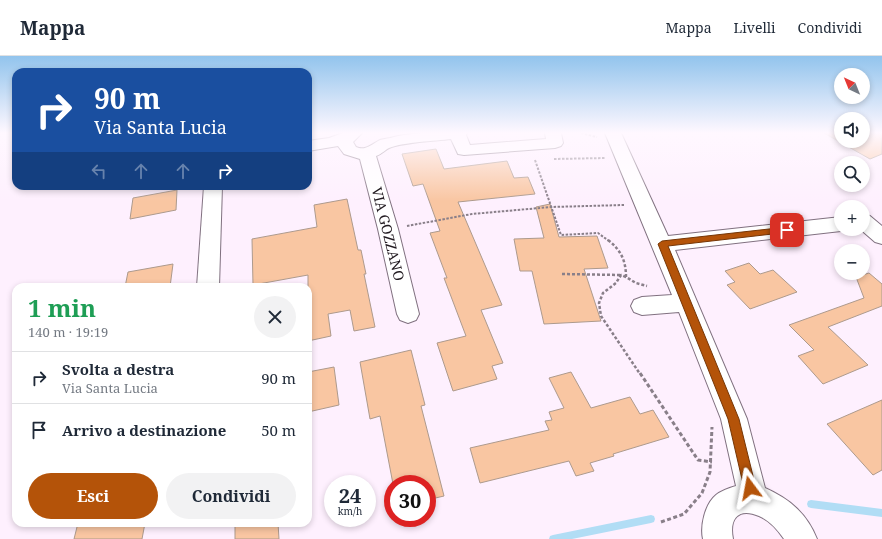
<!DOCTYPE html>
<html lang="it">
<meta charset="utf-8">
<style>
body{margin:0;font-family:"Noto Serif",serif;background:#f2f2f3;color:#1f2937;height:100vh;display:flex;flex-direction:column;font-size:15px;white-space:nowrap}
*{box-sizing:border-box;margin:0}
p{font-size:13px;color:#747a83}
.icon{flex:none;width:22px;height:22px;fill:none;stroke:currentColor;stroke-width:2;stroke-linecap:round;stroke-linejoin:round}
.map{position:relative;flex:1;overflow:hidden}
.details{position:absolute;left:12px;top:227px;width:300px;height:244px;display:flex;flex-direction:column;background:#fff;border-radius:12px;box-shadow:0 2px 6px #0003}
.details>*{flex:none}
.banner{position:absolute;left:12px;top:12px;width:300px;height:122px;border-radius:12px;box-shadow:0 2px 6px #0003;background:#1a4fa0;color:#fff;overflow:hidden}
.needle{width:26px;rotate:317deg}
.fabs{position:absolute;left:834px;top:12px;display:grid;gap:8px}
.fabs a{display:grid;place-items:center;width:36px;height:36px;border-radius:50%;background:#fff;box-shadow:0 2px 6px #0003;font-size:20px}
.speed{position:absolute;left:324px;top:419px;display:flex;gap:8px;font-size:20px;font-weight:700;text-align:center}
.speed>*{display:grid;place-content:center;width:52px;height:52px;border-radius:50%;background:#fff;box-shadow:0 2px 6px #0003;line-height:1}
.speed small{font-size:10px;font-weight:400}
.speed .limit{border:6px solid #d22;background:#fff;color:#111}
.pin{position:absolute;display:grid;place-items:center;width:34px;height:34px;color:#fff;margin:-17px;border-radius:8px;box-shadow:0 2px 6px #0006}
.me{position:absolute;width:44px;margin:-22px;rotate:347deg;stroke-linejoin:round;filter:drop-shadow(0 0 3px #0008)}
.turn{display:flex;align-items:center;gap:14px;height:84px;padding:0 16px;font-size:18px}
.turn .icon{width:52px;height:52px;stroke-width:2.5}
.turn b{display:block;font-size:28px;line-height:34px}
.lanes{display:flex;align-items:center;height:38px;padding:0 16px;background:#0003;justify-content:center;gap:20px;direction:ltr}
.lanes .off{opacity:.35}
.round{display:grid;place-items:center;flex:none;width:42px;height:42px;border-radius:21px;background:#f2f2f3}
.headline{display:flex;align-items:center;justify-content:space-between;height:68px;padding:0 16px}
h1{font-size:24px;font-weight:700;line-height:30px;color:#1e9e55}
.button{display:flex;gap:8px;margin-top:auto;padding:8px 16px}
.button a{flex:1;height:46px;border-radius:24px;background:#b45309;color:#fff;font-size:16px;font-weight:700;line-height:46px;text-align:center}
.button a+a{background:#f2f2f3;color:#1f2937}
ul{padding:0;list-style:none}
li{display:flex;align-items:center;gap:12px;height:52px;padding:0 16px;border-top:1px solid #e0e1e3}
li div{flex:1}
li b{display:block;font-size:15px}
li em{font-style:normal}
header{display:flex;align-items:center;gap:24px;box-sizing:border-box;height:56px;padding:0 20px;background:#fff;border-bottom:1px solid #e0e1e3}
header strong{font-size:19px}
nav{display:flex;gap:22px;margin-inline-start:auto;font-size:14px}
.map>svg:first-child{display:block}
</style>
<header>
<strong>Mappa</strong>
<nav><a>Mappa</a><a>Livelli</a><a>Condividi</a></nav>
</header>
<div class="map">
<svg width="882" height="483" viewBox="0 0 882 483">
<rect width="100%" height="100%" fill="#fef0fe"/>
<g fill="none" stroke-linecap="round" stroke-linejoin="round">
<g fill="#b1ddf5" fill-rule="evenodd">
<path d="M 811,444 L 882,453 L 882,461 L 811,452 L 808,451 L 807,448 L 808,445 Z"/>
<path d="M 651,459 L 654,460 L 655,463 L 654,466 L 651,467 L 572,483 L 549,483 L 550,480 L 553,479 Z"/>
</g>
</g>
<g fill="#f9c6a2" stroke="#ad9a8d">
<path d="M 824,77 L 841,77 L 841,85 L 863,85 L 863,77 L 882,77 L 882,98 L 870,103 Z"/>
<path d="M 436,93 L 444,113 L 507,105 L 514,122 L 528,121 L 535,138 L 458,146 L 502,249 L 481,254 L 503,307 L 492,310 L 497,323 L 453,335 L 437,287 L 466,280 L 444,222 L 447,222 L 430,177 L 440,175 L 423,128 L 413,130 L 402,98 Z"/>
<path d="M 177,134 L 176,154 L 130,163 L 133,142 Z"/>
<path d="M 347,143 L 358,194 L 361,194 L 366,218 L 364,218 L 375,271 L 354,275 L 350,254 L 328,258 L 331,280 L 308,285 L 308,219 L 253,229 L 252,183 L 317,171 L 314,149 Z"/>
<path d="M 550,148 L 559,181 L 597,180 L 608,212 L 584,213 L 601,265 L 544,268 L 532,215 L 520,215 L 514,183 L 544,182 L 536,151 Z"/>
<path d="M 749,207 L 760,218 L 773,214 L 797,236 L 750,253 L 727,229 L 735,226 L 725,215 Z"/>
<path d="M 173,208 L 170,231 L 125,231 L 128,216 Z"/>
<path d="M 869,217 L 882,228 L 882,250 L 828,271 L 868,309 L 823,328 L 798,300 L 814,294 L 789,269 L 864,242 L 856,221 Z"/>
<path d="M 411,294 L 425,349 L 421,350 L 444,440 L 427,444 L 427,428 L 393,428 L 380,360 L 370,363 L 360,306 Z"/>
<path d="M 334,311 L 339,349 L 308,356 L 308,316 Z"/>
<path d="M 571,316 L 591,352 L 630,341 L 640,358 L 653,354 L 669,381 L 613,398 L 614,400 L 590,407 L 594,415 L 576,420 L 569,405 L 480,427 L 470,392 L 549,374 L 545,365 L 552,364 L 549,356 L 564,352 L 549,322 Z"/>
<path d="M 882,344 L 882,414 L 873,419 L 827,368 Z"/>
<path d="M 78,467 L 145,467 L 142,483 L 74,483 Z"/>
<path d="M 235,467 L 278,467 L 279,483 L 235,483 Z"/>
</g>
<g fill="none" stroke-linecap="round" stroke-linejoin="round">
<g stroke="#817180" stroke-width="2">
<g id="minor">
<path d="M 343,77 L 362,77 L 353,86 L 356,91 C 365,95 371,89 378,85 C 381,83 386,83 390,82 C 415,75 441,77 467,77 L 466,79 L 470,89 L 546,83 L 545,77 L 561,77 L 563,87 L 561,90 L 555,92 L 464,99 L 458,98 L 451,83 C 435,85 404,86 389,92 C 385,94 382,98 376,100 L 398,173 L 419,258 L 416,264 L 408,267 L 400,264 L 397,258 L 378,173 L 360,103 L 344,98 L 338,90 L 308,95 L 308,85 L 329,82 Z"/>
<path d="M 605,77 L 621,77 L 668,180 L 841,161 L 841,173 L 847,173 L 841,175 L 675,194 L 747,363 L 765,432 C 790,443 807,458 817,483 L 784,483 C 778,474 769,464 759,460 C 738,451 729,463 733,483 L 703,483 C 700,470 705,448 716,439 C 721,435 729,432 736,430 L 721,363 L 679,256 L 642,259 L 634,256 L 631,250 L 634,244 L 642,241 L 672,239 Z"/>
<path d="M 204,130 L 222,130 L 219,231 L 197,231 Z"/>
<path d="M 863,158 L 870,160 L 882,170 L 882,188 L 875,186 L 860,173 L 863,173 Z"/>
</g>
</g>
<g stroke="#897f89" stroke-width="2" stroke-dasharray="2.5 1.5" stroke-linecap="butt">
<path d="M 581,77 L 597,81"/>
<path d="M 554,103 L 605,102"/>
<path d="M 535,104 L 561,179 L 598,177 L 609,185"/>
<path d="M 407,170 L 472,158 L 551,151 L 624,149"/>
</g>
<g stroke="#897f89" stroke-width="2.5" stroke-dasharray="3 2" stroke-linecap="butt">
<path d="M 608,184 C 621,194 626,205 626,221 L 636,227 L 647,230"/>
<path d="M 562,218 L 621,219"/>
<path d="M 626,221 L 621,219 L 616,227 L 603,237 L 599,247 L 601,260 L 640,318"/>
</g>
<g stroke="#897f89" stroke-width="3" stroke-dasharray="4 2.5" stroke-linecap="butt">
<path d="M 640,317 L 698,404 L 712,406"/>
<path d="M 661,466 L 684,458 L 702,437 L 710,416 L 712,371"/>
</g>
<use href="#minor" fill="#fff" fill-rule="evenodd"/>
</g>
<linearGradient id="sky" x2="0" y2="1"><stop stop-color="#92c4ed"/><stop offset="0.53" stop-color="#fff8ff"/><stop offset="1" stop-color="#fff8ff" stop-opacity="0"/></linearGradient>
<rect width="882" height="145" fill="url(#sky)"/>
<path fill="#b45309" stroke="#753606" d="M 787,171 L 791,174 L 790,176 L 668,190 L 739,363 L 756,432 L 755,436 L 750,438 L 746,436 L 744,432 L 728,363 L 658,188 L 662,185 Z"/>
<g text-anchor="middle" stroke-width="3" stroke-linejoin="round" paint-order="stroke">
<g font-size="14" fill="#20191f" stroke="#fff">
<text transform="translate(388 178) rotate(76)" y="5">VIA GOZZANO</text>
</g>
</g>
</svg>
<div class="fabs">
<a><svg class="needle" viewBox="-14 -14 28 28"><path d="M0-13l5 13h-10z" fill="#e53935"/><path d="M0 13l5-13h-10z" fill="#747a83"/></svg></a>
<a><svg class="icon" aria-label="sound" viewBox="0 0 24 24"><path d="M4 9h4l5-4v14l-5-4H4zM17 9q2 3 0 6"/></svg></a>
<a><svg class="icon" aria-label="search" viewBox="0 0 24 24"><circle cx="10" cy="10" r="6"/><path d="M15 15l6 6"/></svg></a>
<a>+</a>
<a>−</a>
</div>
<div class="speed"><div>24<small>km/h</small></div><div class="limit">30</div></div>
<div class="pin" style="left:787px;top:174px;background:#d93025"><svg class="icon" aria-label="arrive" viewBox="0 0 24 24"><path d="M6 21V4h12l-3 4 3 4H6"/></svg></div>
<svg class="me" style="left:750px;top:432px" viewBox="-20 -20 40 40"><path d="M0-17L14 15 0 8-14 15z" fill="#b45309" stroke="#fff" stroke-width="4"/></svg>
<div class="banner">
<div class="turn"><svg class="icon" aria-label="right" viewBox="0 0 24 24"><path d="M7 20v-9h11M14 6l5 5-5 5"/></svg><div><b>90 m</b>Via Santa Lucia</div></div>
<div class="lanes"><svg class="icon off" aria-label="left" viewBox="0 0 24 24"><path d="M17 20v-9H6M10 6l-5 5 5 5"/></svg><svg class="icon off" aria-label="ahead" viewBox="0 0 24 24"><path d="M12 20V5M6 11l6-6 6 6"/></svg><svg class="icon off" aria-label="ahead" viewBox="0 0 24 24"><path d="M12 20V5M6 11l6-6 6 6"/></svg><svg class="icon" aria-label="right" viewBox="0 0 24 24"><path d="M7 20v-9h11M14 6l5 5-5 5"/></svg></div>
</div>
<section class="details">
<div class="headline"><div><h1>1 min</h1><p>140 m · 19:19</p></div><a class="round"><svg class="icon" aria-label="close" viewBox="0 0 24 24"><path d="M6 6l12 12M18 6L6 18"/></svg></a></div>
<ul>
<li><svg class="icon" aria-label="right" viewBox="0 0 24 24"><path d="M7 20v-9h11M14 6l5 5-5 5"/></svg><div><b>Svolta a destra</b><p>Via Santa Lucia</p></div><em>90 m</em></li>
<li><svg class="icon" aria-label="arrive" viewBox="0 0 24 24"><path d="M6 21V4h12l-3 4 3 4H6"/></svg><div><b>Arrivo a destinazione</b></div><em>50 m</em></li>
</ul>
<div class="button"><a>Esci</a><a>Condividi</a></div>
</section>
</div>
